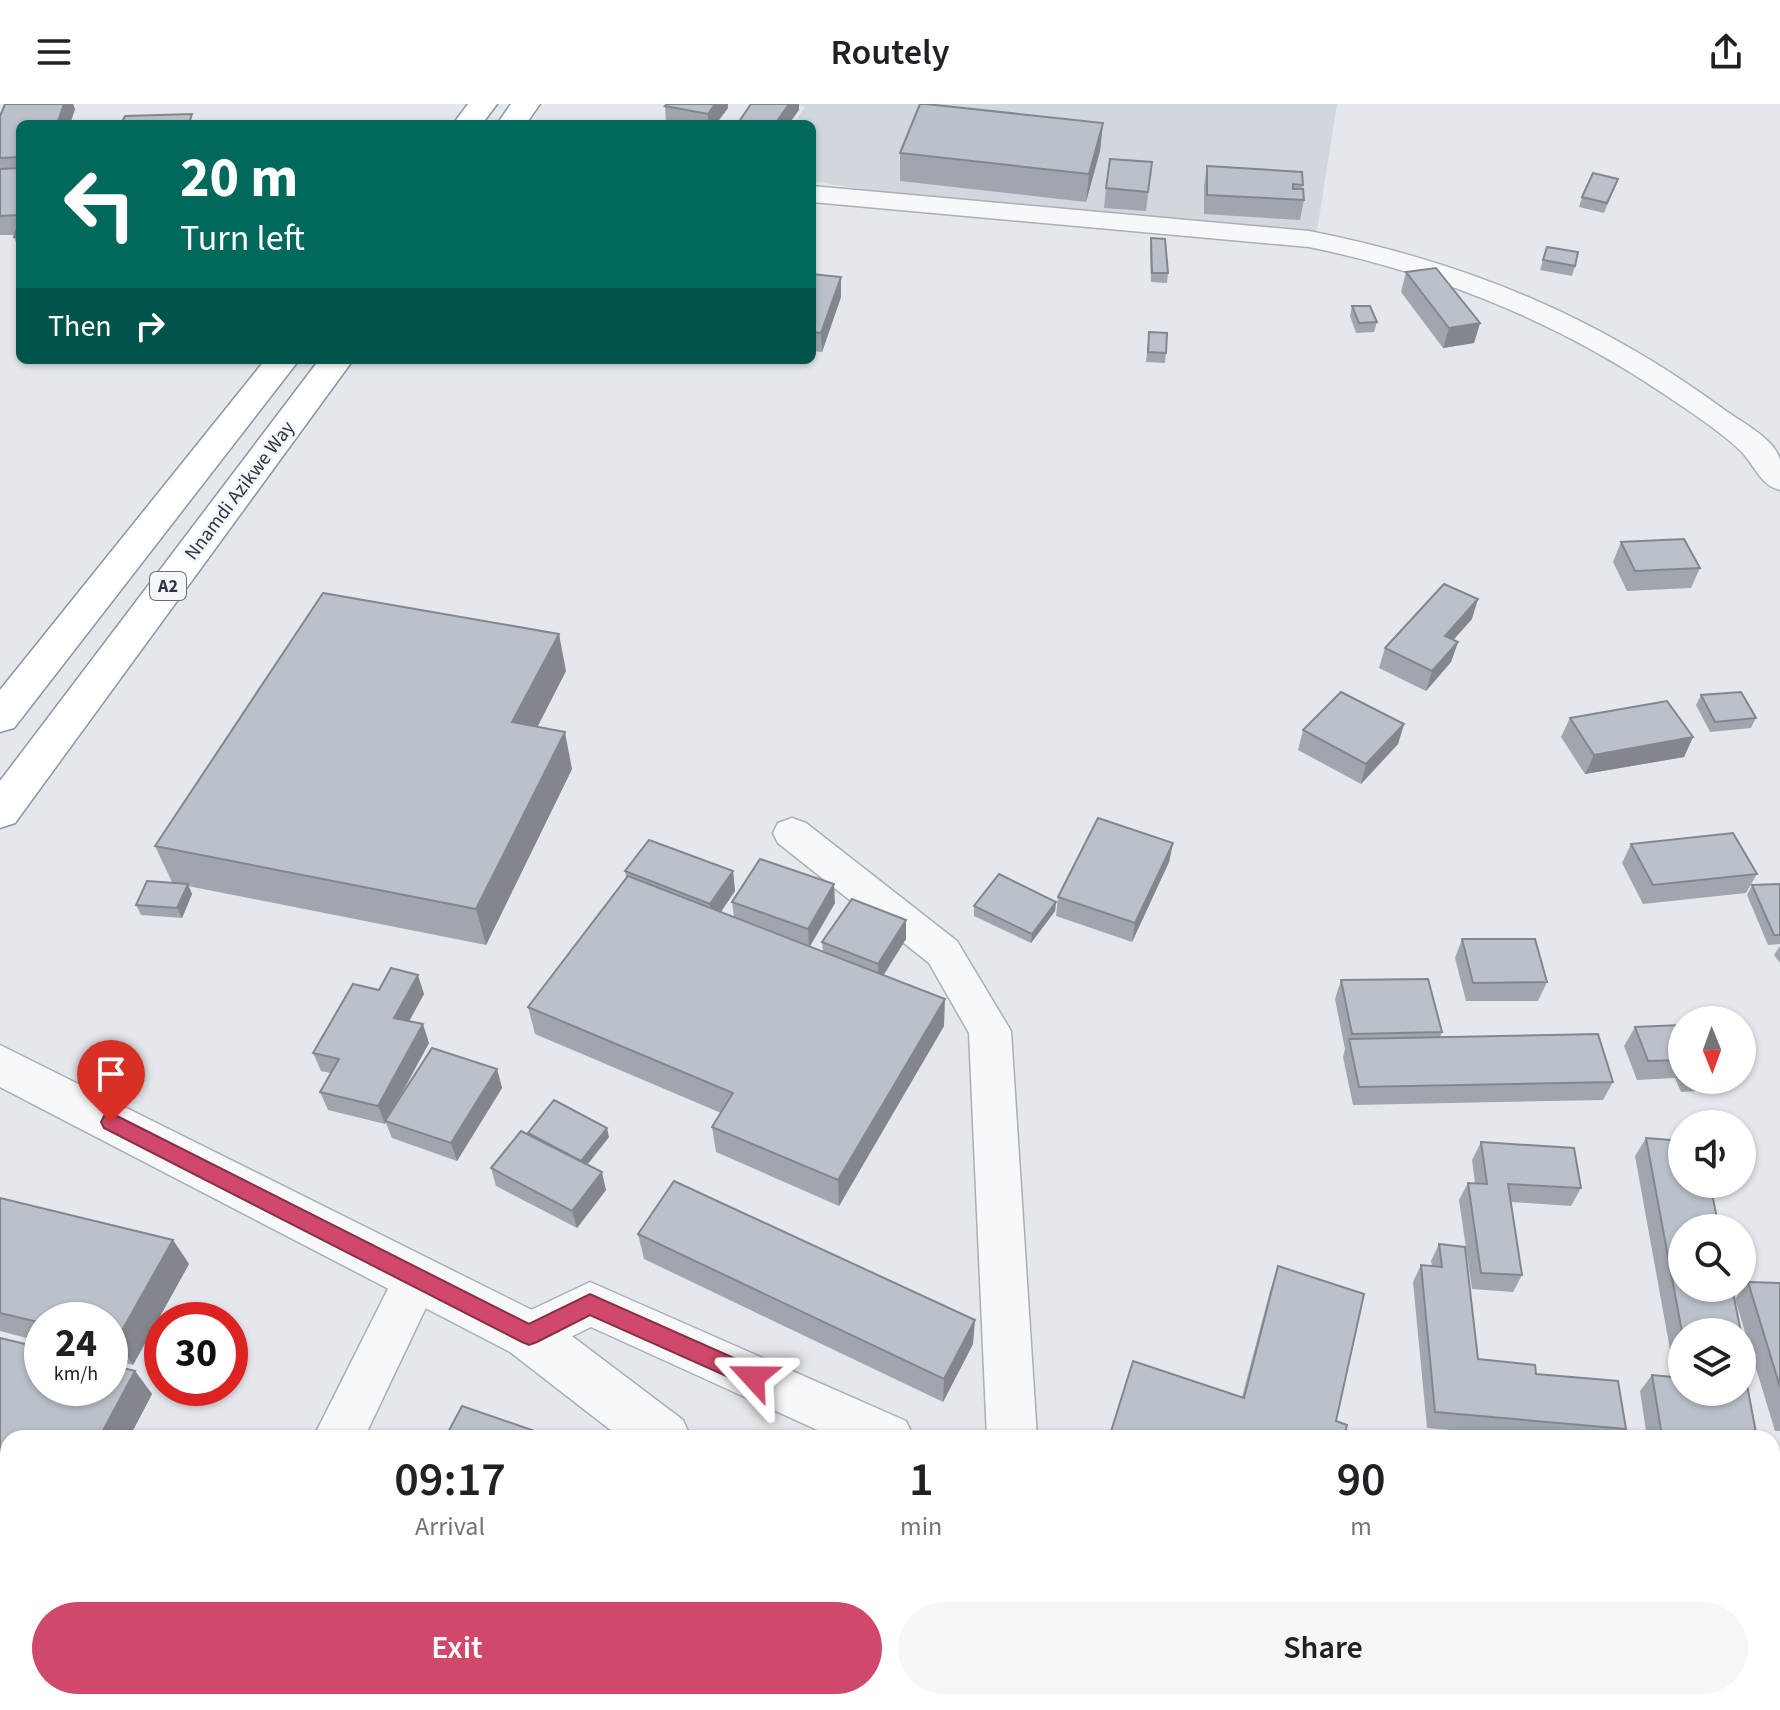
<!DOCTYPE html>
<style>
body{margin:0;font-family:"Source Sans 3",sans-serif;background:#f6f6f6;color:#202124;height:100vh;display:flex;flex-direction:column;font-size:30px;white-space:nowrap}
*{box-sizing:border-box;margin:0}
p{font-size:26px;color:#757577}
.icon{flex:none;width:44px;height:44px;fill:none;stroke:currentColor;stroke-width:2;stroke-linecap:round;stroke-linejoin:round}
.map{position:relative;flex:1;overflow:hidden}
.panel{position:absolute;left:0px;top:1326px;width:1780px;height:280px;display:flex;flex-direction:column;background:#fff;border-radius:24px 24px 0 0;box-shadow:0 2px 6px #0004}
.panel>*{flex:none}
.guide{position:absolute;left:16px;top:16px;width:800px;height:244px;border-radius:12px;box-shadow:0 2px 6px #0004;background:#00695c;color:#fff;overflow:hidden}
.needle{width:52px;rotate:179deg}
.fabs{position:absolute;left:1668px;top:902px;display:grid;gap:16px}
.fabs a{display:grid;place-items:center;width:88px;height:88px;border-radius:50%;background:#fff;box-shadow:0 2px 6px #0004;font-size:40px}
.speed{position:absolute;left:24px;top:1198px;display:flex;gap:16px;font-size:40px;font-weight:700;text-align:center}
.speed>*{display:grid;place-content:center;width:104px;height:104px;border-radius:50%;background:#fff;box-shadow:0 2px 6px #0004;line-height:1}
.speed small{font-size:20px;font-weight:400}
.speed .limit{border:12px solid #d22;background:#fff;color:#111}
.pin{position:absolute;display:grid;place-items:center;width:68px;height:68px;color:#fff;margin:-82px -34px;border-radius:50% 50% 50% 0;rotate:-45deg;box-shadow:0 0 8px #0007}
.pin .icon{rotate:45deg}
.me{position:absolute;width:88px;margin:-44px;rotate:294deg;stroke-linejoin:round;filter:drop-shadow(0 0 6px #0008)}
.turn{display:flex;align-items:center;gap:28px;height:168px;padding:0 32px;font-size:36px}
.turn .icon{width:104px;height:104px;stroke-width:2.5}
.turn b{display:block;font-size:56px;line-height:68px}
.then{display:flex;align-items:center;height:76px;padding:0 32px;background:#0003;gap:16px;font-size:30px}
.eta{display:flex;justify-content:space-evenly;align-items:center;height:136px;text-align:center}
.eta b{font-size:48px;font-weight:600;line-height:56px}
.button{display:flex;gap:16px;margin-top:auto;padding:16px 32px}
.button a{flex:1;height:92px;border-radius:48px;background:#d0496a;color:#fff;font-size:32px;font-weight:600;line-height:92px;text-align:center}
.button a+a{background:#f6f6f6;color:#202124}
header{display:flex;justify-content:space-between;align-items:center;height:104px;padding:0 32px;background:#fff;font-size:36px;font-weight:600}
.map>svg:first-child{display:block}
</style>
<header><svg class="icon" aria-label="menu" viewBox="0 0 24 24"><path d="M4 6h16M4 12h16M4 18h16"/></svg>Routely<svg class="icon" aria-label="share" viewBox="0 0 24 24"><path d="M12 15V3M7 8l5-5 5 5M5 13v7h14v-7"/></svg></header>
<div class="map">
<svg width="1780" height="1606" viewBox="0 0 1780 1606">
<rect width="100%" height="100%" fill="#e4e8ec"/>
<path fill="#d2d7de" d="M 792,0 L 1337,0 L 1317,127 L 941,98 L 812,77 L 812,20 L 794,20 L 805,3 Z"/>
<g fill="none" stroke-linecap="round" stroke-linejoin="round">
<g stroke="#a9afb7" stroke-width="3">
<g id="minor">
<path d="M 812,82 L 1309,127 C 1466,158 1597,212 1726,307 C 1743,319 1775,335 1780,356 C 1780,365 1780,377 1780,386 C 1763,382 1757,367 1746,353 C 1731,334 1686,305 1664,290 C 1556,217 1436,169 1309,143 L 812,98 Z"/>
<path d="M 792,714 L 806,719 L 957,837 L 1011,927 L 1037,1334 L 987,1334 L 969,929 L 929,859 L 778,739 L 773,729 L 778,719 Z"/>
<path d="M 417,1153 L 433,1159 L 440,1174 L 364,1334 L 313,1334 L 401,1159 Z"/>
<path d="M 590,1178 L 906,1317 L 914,1334 L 835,1334 L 591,1223 L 529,1253 L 512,1247 L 505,1231 L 512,1215 Z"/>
<path d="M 180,1598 L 235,1598 L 232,1606 L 177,1606 Z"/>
<path d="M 1418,1598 L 1485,1598 L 1488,1606 L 1421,1606 Z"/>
</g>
</g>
<g stroke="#a9afb7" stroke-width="3">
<g id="tertiary">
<path d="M 0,941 L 548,1214 L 683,1316 L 691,1334 L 621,1334 L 510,1248 L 0,983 Z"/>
<path d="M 980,1598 L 1047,1598 L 1050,1606 L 984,1606 Z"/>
</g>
</g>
<g stroke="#8b96a3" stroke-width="3">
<g id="trunk">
<path d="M 468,0 L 497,0 L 482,20 L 453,20 Z"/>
<path d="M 511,0 L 540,0 L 526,20 L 497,20 Z"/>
<path d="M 265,256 L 299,256 L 14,624 L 0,628 L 0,586 Z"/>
<path d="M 319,256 L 353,256 L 15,719 L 0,724 L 0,677 Z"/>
</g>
</g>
<use href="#minor" fill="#f7f8fa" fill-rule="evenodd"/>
<use href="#tertiary" fill="#f7f8fa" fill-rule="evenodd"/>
<use href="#trunk" fill="#fff" fill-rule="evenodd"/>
</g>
<g fill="#a1a6ae">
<path d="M 5,0 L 73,0 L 75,5 L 70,20 L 20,20 L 20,143 L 18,143 L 14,133 L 14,131 L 0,131 L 0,12 Z"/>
<path d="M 665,2 L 728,4 L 716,20 L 666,20 Z"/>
<path d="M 1103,19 L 1100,47 L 1086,98 L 900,77 L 900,49 Z"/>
<path d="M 1152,58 L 1146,107 L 1104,104 L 1106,84 Z"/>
<path d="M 1207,62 L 1303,81 L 1302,85 L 1304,96 L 1300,116 L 1204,110 L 1204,82 Z"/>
<path d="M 1618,75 L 1604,109 L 1579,103 L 1582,93 Z"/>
<path d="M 1151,134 L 1168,169 L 1167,179 L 1151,178 L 1150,144 Z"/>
<path d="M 1547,143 L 1575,162 L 1572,172 L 1540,166 Z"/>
<path d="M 1406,168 L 1480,219 L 1474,239 L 1443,244 L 1401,188 Z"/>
<path d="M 812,170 L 841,193 L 822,248 L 812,247 Z"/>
<path d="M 1352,202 L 1377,218 L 1374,228 L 1356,229 L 1350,212 Z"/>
<path d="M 1149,228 L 1166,249 L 1165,259 L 1146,258 Z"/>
<path d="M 1621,438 L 1700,464 L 1691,484 L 1627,487 L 1613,458 Z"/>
<path d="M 1472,515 L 1453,536 L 1458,538 L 1451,558 L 1426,587 L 1379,564 L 1385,544 Z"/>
<path d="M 566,567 L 537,623 L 572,665 L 486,841 L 188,782 L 192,790 L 182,814 L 141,811 L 136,801 L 172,778 L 155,742 Z"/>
<path d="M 1701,591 L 1756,614 L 1751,624 L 1710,628 L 1696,601 Z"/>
<path d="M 1570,614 L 1693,633 L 1684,653 L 1585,670 L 1561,633 Z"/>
<path d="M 1404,620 L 1398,640 L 1361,680 L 1298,646 L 1303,626 Z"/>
<path d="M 1173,739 L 1169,758 L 1132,838 L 1056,812 L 1058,793 Z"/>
<path d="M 1631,740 L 1757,770 L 1746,789 L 1643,800 L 1622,759 Z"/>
<path d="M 625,767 L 733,767 L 735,787 L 721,808 L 734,813 L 732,798 L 835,799 L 810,842 L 823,847 L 822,838 L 906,835 L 884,871 L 944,922 L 839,1102 L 716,1048 L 712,1023 L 721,1009 L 535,930 L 528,903 L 626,774 Z"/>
<path d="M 1780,780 L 1780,840 L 1768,841 L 1747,791 L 1752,781 Z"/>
<path d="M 1056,798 L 1055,807 L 1031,839 L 974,812 L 974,802 Z"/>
<path d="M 1462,835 L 1547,878 L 1538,897 L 1466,897 L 1455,854 Z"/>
<path d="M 1780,842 L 1780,859 L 1774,851 Z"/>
<path d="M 1341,876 L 1442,928 L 1440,933 L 1613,978 L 1603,996 L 1353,1001 L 1343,953 L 1345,945 L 1335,895 Z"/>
<path d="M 379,886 L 424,890 L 409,917 L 429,939 L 397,999 L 497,965 L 502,984 L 457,1057 L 392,1034 L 386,1019 L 385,1020 L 328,1006 L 320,988 L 330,969 L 321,967 L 313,949 Z"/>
<path d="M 1682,921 L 1682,976 L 1733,976 L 1727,985 L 1681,988 L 1675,974 L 1637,976 L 1624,942 L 1635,923 Z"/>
<path d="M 528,1029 L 609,1033 L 587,1061 L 606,1086 L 577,1124 L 496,1082 L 491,1064 L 528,1031 Z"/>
<path d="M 1646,1034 L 1682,1228 L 1682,1288 L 1742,1288 L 1742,1233 L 1750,1274 L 1745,1280 L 1757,1334 L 1647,1334 L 1640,1287 L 1652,1271 L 1675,1273 L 1635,1052 Z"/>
<path d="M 1481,1038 L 1581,1084 L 1571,1102 L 1511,1098 L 1522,1171 L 1513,1188 L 1472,1185 L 1459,1096 L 1468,1079 L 1475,1079 L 1472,1056 Z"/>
<path d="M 0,1094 L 173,1136 L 189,1160 L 133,1261 L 110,1255 L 110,1216 L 42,1216 L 42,1238 L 0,1227 Z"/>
<path d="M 638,1130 L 973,1240 L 943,1298 L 644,1155 Z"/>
<path d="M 1439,1140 L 1478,1255 L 1536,1270 L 1626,1325 L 1619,1334 L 1543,1334 L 1427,1324 L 1413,1178 L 1421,1161 L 1432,1162 L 1431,1157 Z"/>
<path d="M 1278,1162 L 1336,1317 L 1242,1293 L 1270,1187 Z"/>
<path d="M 1748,1178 L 1780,1179 L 1780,1327 L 1775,1327 L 1735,1195 Z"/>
<path d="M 0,1234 L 135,1267 L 152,1290 L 129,1334 L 8,1334 L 8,1389 L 0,1387 Z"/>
</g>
<g fill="#83878d">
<path d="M 64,0 L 73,0 L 75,5 L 70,20 L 57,20 Z"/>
<path d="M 715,0 L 728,0 L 728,4 L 716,20 L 708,20 L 708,10 Z"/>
<path d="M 789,0 L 799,0 L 799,6 L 789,20 L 775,20 Z"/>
<path d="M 1103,19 L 1100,47 L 1086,98 L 1089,70 Z"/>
<path d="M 841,173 L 841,193 L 822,248 L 821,229 Z"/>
<path d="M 1480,219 L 1474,239 L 1443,244 L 1449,224 Z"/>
<path d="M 1478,495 L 1472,515 L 1439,552 L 1445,532 Z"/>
<path d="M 559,530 L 566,567 L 521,655 L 512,618 Z"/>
<path d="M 1458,538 L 1451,558 L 1426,587 L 1432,567 Z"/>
<path d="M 1404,620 L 1398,640 L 1361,680 L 1366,660 Z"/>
<path d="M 565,628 L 572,665 L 486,841 L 476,805 Z"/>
<path d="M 1693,633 L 1684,653 L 1585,670 L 1594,651 Z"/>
<path d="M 1173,739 L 1169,758 L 1132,838 L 1135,819 Z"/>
<path d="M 733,767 L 735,787 L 713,819 L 710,800 Z"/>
<path d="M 188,780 L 192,790 L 182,814 L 177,804 Z"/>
<path d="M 834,780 L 835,799 L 809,844 L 808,825 Z"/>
<path d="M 1056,798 L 1055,807 L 1031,839 L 1032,830 Z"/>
<path d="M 906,816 L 906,835 L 878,879 L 878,860 Z"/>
<path d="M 418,871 L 424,890 L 401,932 L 394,914 Z"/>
<path d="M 945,895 L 944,922 L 839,1102 L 838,1076 Z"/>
<path d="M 423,920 L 429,939 L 386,1017 L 385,1017 L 385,1020 L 378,1002 Z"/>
<path d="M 497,965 L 502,984 L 457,1057 L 451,1039 Z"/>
<path d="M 607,1024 L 609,1033 L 583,1066 L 581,1057 Z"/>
<path d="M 602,1068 L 606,1086 L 577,1124 L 572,1107 Z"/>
<path d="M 173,1136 L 189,1160 L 133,1261 L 116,1237 Z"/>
<path d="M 975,1216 L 973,1240 L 943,1298 L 944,1275 Z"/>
<path d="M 135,1267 L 152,1290 L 129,1334 L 99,1334 Z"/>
<path d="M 532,1326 L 535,1334 L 529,1334 Z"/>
<path d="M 783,1598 L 789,1598 L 786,1606 L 781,1606 Z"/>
</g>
<g fill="#bbc1ca" stroke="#83878d" stroke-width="2">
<path d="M 5,0 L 64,0 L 57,20 L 20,20 L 20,53 L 0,54 L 0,12 Z"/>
<path d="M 667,0 L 715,0 L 708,10 L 665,2 Z"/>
<path d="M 751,0 L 789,0 L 775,20 L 738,19 Z"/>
<path d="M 920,0 L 926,0 L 1103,19 L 1089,70 L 900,49 Z"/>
<path d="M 192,10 L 189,19 L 197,19 L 197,20 L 121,20 L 125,12 Z"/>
<path d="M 1110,55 L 1152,58 L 1148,88 L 1106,84 Z"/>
<path d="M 1207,62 L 1302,68 L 1303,81 L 1293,80 L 1293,85 L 1303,85 L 1304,96 L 1207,91 Z"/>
<path d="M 20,64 L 20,106 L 18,111 L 0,112 L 0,65 Z"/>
<path d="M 1593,69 L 1618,75 L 1607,99 L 1582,93 Z"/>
<path d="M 17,125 L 20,125 L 20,133 L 14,133 Z"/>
<path d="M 1151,134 L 1165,135 L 1168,169 L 1152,169 Z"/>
<path d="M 1547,143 L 1578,148 L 1575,162 L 1543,156 Z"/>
<path d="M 1436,164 L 1480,219 L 1449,224 L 1406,168 Z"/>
<path d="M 812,170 L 841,173 L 821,229 L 812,228 Z"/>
<path d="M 1352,202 L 1370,202 L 1377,218 L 1359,219 Z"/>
<path d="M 1149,228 L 1167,229 L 1166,249 L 1148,248 Z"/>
<path d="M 1684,435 L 1700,464 L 1635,467 L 1621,438 Z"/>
<path d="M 1444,480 L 1478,495 L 1445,532 L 1458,538 L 1432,567 L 1385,544 Z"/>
<path d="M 323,489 L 559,530 L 512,618 L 565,628 L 476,805 L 155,742 Z"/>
<path d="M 1341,588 L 1404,620 L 1366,660 L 1303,626 Z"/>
<path d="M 1741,588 L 1756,614 L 1715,618 L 1701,591 Z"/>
<path d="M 1667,597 L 1693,633 L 1594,651 L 1570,614 Z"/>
<path d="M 1098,714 L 1173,739 L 1135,819 L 1058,793 Z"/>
<path d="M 1733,729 L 1757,770 L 1653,781 L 1631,740 Z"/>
<path d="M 649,736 L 733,767 L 710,800 L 625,767 Z"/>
<path d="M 760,755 L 834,780 L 808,825 L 732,798 Z"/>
<path d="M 999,770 L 1056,798 L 1032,830 L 974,802 Z"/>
<path d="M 628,772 L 945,895 L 838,1076 L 712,1023 L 733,989 L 528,903 Z"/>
<path d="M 147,777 L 188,780 L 177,804 L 136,801 Z"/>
<path d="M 1780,780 L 1780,831 L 1774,831 L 1752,781 Z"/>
<path d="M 852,795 L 906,816 L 878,860 L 822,838 Z"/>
<path d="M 1462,835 L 1535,835 L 1547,878 L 1473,879 Z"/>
<path d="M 391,864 L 418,871 L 394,914 L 423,920 L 378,1002 L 320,988 L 339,955 L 313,949 L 353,880 L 379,886 Z"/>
<path d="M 1428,875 L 1442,928 L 1352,930 L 1341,876 Z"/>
<path d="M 1682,921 L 1682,956 L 1648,957 L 1635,923 Z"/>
<path d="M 1598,930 L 1613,978 L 1359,983 L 1349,935 Z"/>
<path d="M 432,944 L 497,965 L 451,1039 L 385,1017 Z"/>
<path d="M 554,996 L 607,1024 L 581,1057 L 528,1029 Z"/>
<path d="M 521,1027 L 602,1068 L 572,1107 L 491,1064 Z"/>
<path d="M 1646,1034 L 1682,1037 L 1682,1080 L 1710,1080 L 1719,1124 L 1682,1124 L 1682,1184 L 1732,1184 L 1741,1228 L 1682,1228 Z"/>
<path d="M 1481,1038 L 1574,1044 L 1581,1084 L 1508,1080 L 1522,1171 L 1481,1169 L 1468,1079 L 1487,1080 Z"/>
<path d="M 674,1077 L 975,1216 L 944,1275 L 638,1130 Z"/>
<path d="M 0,1094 L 173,1136 L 116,1237 L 110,1236 L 110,1216 L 42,1216 L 42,1219 L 0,1209 Z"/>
<path d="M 1439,1140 L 1465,1143 L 1478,1255 L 1535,1261 L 1536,1270 L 1618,1277 L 1626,1325 L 1435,1308 L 1421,1161 L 1442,1163 Z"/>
<path d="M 1278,1162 L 1364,1190 L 1336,1317 L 1347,1321 L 1344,1334 L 1109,1334 L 1133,1257 L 1244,1294 Z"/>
<path d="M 1748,1178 L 1780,1179 L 1780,1283 Z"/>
<path d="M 1742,1233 L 1750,1274 L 1742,1273 Z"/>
<path d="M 0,1234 L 42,1244 L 42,1284 L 110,1284 L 110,1261 L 135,1267 L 99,1334 L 8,1334 L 8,1373 L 0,1371 Z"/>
<path d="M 1652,1271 L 1682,1274 L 1682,1288 L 1742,1288 L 1742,1280 L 1747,1281 L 1757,1334 L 1678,1334 L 1662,1332 Z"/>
<path d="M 462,1302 L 532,1326 L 529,1334 L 445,1334 Z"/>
<path d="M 520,1598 L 573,1598 L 594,1606 L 517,1606 Z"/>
<path d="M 686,1598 L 783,1598 L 781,1606 L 683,1606 Z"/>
<path d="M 795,1598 L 808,1598 L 837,1606 L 793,1606 Z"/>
<path d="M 1256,1598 L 1306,1598 L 1317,1606 L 1250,1606 Z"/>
</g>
<path fill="#d0496a" stroke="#872f45" stroke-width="2" d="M 111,1009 L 529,1220 L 590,1190 L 761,1266 L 764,1273 L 761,1281 L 753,1284 L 590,1211 L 537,1238 L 529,1241 L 522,1238 L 104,1024 L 101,1018 L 104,1012 Z"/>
<g text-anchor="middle" stroke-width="6" stroke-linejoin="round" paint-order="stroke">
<rect fill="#f4f6f9" stroke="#67707b" stroke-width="2" x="150" y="468" width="36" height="28" rx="6"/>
<g font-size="18" font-weight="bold" fill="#2b3745">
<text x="168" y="488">A2</text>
</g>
<g font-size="20" fill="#2b3745" stroke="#f4f6f9">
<text transform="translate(239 386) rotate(-53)" y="7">Nnamdi Azikwe Way</text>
</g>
</g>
</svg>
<div class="fabs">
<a><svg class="needle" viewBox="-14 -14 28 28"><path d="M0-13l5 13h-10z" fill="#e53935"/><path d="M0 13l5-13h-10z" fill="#757577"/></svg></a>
<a><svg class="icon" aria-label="sound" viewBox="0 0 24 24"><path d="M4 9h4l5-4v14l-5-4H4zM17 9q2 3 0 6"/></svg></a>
<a><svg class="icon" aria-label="search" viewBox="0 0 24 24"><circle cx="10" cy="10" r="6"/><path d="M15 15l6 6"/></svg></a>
<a><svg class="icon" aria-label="layers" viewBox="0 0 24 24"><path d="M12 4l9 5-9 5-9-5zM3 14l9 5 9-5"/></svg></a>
</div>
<div class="speed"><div>24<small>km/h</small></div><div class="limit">30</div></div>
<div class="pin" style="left:111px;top:1018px;background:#d93025"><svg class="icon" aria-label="arrive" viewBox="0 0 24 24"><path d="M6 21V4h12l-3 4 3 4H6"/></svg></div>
<svg class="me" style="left:753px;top:1273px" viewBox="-20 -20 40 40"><path d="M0-17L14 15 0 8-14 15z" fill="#d0496a" stroke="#fff" stroke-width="4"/></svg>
<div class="guide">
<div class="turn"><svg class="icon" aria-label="left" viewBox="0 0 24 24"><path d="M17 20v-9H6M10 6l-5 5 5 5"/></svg><div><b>20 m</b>Turn left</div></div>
<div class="then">Then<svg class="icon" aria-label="right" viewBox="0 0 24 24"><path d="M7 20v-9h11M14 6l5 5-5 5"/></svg></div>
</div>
<section class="panel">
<div class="eta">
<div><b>09:17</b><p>Arrival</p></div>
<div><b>1</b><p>min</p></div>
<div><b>90</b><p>m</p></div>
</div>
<div class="button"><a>Exit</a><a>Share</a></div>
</section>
</div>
